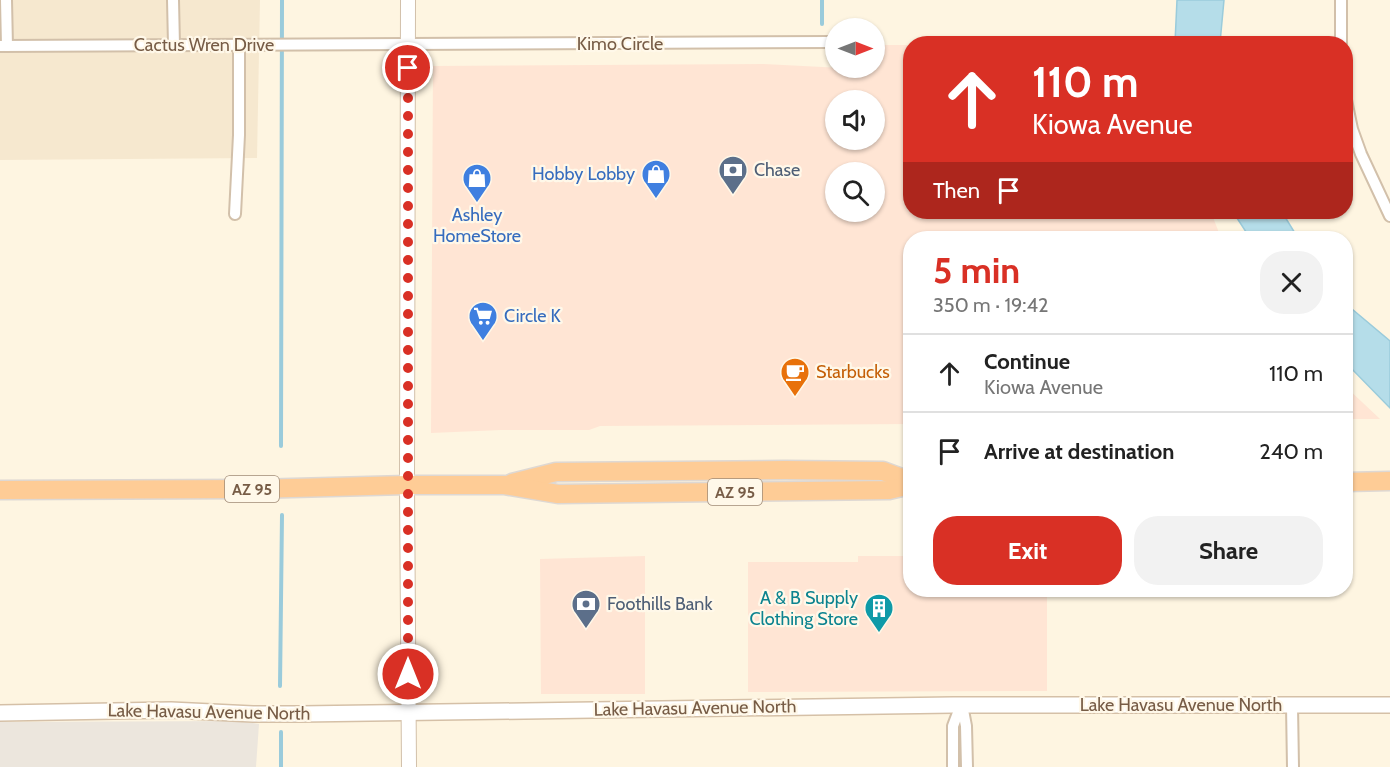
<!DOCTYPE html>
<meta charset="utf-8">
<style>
body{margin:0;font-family:Cabin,sans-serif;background:#f2f2f2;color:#222;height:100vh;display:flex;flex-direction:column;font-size:22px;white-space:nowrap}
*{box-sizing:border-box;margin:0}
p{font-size:20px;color:#767676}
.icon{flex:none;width:33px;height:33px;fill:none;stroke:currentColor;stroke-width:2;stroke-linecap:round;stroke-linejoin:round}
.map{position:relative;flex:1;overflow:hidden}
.details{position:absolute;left:903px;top:231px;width:450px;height:366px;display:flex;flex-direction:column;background:#fff;border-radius:24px;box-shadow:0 2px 4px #0004}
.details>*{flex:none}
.top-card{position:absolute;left:903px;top:36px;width:450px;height:183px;border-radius:24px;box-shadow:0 2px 4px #0004;background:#d93025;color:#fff;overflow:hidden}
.needle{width:39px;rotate:90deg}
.controls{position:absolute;left:825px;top:18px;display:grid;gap:12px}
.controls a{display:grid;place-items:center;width:60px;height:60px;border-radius:50%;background:#fff;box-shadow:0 2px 4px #0004;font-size:30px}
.pin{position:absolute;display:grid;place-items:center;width:51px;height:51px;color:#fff;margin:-26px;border:3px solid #fff;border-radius:50%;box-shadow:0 2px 6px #0007}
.me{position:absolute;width:66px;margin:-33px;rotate:0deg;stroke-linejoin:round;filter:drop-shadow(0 0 4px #0008)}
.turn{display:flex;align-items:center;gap:21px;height:126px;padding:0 30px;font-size:27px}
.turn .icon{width:78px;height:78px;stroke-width:2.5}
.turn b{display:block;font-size:42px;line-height:51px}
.then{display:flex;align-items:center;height:57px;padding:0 30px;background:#0003;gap:12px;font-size:22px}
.round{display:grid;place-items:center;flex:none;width:63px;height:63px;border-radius:24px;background:#f2f2f2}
.overview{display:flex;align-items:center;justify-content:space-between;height:102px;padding:0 30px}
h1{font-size:36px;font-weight:700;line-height:45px;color:#d93025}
.cta{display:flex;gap:12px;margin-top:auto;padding:12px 30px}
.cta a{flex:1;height:69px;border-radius:24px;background:#d93025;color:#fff;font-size:24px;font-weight:700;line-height:69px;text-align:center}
.cta a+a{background:#f2f2f2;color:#222}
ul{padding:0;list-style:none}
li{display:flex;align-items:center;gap:18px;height:78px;padding:0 30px;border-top:2px solid #e0e0e0}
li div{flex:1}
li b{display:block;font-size:22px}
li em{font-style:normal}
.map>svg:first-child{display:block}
</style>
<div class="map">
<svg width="1390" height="767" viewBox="0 0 1390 767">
<rect width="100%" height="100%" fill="#fef5e1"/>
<path fill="#f6e8cf" d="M 0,0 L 260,0 L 257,158 L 0,160 Z"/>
<g fill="#ffe5d4" fill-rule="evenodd">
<path d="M 875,45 L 910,45 L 910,212 L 1211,212 L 1221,238 L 910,238 L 910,424 L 600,426 L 589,430 L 501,430 L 431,433 L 433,66 L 764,64 L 842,68 L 874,68 ZM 836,100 L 874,100 L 874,140 L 836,140 ZM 836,172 L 874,172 L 874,212 L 836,212 Z"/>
<path d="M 1346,387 L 1380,419 L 1346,419 Z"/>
<path d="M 645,556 L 645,694 L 541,694 L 540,559 Z"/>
<path d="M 858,556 L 910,556 L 910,590 L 1047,590 L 1047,691 L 748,692 L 748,562 L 858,562 Z"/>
</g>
<path fill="#ece6dd" d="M 239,721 L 259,724 L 256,767 L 0,767 L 0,722 Z"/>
<g fill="#b5dde9" stroke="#9acbdb" stroke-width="1.5">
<path d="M 1177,0 L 1224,0 L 1220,43 L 1175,43 Z"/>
<path d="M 1233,212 L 1282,212 L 1298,238 L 1250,238 Z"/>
<path d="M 1346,304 L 1390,341 L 1390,408 L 1346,363 Z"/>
</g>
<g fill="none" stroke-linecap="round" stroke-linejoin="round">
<g stroke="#9acbdb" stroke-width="4">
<path d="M 822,0 L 822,24"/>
<path d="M 281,446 L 282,0"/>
<path d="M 280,686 L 282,515"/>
<path d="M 281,732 L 281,767"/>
</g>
<g stroke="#d2c0aa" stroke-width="14">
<g id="minor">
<path d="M 6,0 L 7,46"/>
<path d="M 173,0 L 174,45"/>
<path d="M 1341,44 L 1341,0"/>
<path d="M 0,46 L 832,42"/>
<path d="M 1346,100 L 1352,129 L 1361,154 L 1390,216"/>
<path d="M 235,214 L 239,135 L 239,45"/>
<path d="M 962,705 L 966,726 L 967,767"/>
<path d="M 1292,706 L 1293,767"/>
<path d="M 953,767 L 953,726 L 961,705"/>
</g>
</g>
<g stroke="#d2c0aa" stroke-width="16">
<path id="tertiary" d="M 408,0 L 407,485 L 409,767"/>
</g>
<g stroke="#d5c0a7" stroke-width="18">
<path id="secondary" d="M 0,713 L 171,710 L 253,714 L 301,714 L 953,705 L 1390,705"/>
</g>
<g stroke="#ded8d3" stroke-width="21">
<g id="trunk">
<path d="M 1346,482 L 1390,481"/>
<path d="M 512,483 L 556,472 L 785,470 L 883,471 L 910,481"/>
<path d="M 0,490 L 250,489 L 407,485 L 504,485 L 558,494 L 889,490 L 910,485"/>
</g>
</g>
<use href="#minor" stroke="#fff" stroke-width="10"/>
<use href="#tertiary" stroke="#fff" stroke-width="14"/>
<use href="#secondary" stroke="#fff" stroke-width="15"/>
<use href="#trunk" stroke="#fecc96" stroke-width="18"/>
</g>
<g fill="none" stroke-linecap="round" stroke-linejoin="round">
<path stroke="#d93025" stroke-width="10" stroke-dasharray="0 18" d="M 408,674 L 408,68"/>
</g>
<defs>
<g id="bank-pin" transform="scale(1.5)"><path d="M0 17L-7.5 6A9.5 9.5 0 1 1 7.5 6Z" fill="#5c6f8a" stroke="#fff8e9"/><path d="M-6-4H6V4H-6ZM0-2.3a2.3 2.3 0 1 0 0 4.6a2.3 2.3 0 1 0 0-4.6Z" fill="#fff"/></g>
<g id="shop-pin" transform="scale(1.5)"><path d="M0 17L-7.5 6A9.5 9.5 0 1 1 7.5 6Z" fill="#3f7fe0" stroke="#fff8e9"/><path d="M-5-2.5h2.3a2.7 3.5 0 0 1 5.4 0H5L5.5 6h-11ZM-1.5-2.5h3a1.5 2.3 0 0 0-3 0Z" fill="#fff"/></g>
<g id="supermarket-pin" transform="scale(1.5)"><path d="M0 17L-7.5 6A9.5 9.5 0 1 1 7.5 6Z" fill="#3f7fe0" stroke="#fff8e9"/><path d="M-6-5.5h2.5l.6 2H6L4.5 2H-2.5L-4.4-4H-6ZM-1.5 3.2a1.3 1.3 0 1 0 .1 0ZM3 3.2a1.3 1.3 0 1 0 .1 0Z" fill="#fff"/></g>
<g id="cafe-pin" transform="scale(1.5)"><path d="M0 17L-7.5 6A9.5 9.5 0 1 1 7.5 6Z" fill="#e8710a" stroke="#fff8e9"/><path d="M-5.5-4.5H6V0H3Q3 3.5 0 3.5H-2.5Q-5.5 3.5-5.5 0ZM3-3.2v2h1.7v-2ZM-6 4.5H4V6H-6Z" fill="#fff"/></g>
<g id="building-pin" transform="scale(1.5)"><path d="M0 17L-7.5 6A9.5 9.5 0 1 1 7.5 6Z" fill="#0f9aa8" stroke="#fff8e9"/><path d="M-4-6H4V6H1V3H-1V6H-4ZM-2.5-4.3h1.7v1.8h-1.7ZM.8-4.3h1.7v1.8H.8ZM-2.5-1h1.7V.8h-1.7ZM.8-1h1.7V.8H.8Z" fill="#fff"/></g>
</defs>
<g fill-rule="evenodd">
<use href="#bank-pin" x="733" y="170"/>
<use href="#shop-pin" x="656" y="174"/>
<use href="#shop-pin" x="477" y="178"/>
<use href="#supermarket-pin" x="483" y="316"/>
<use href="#cafe-pin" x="795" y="372"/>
<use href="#bank-pin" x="586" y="604"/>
<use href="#building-pin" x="879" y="608"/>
</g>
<g text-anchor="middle" stroke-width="4.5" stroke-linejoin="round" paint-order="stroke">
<g fill="#fff8e9" stroke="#a08b77" stroke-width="1.5">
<rect x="225" y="476" width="54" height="26" rx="4.5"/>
<rect x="708" y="479" width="54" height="26" rx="4.5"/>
</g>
<g font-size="16" font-weight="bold" fill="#775c46">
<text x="252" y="495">AZ 95</text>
<text x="735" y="498">AZ 95</text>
</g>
<g font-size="18" fill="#775c46" stroke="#fff8e9">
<text x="620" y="50">Kimo Circle</text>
<text x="204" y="51">Cactus Wren Drive</text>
<text x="1181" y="711">Lake Havasu Avenue North</text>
<text transform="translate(695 708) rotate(-1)" y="6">Lake Havasu Avenue North</text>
<text transform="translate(209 712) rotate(1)" y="6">Lake Havasu Avenue North</text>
</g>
<g font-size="18" fill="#4e5e75" stroke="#fff8e9" text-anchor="start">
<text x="754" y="176">Chase</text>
<text x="607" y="610">Foothills Bank</text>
</g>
<g font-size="18" fill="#366cbe" stroke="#fff8e9" text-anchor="end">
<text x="635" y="180">Hobby Lobby</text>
<text x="477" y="221" text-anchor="middle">Ashley<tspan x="477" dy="21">HomeStore</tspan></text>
<text x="504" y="322" text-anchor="start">Circle K</text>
</g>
<g font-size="18" fill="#c56008" stroke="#fff8e9" text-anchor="start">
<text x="816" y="378">Starbucks</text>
</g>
<g font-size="18" fill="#0d838f" stroke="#fff8e9" text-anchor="end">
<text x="858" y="604">A &amp; B Supply<tspan x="858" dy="21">Clothing Store</tspan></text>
</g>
</g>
</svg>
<div class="controls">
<a><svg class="needle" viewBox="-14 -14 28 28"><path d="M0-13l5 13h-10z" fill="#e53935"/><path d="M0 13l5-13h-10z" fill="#767676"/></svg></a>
<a><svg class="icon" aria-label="sound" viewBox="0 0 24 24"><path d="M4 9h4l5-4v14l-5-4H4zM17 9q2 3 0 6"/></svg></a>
<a><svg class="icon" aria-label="search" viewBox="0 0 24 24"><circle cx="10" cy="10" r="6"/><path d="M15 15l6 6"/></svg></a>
</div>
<div class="pin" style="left:408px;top:68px;background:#d93025"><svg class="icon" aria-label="arrive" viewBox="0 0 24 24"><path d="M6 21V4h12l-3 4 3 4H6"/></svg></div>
<svg class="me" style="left:408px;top:674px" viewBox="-20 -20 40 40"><circle r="17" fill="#d93025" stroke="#fff" stroke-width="3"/><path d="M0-11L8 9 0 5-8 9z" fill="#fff"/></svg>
<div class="top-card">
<div class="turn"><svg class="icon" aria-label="ahead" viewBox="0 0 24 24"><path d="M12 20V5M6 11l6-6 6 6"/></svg><div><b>110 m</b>Kiowa Avenue</div></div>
<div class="then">Then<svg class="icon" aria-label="arrive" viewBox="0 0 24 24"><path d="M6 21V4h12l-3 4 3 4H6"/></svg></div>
</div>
<section class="details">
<div class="overview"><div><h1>5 min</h1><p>350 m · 19:42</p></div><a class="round"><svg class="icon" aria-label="close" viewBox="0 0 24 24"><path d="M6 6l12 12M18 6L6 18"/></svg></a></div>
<ul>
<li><svg class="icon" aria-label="ahead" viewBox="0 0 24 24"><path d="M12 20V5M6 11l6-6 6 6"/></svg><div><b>Continue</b><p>Kiowa Avenue</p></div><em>110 m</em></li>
<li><svg class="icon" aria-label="arrive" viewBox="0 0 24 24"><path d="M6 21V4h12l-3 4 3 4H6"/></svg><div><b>Arrive at destination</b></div><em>240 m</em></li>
</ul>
<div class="cta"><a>Exit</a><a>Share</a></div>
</section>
</div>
